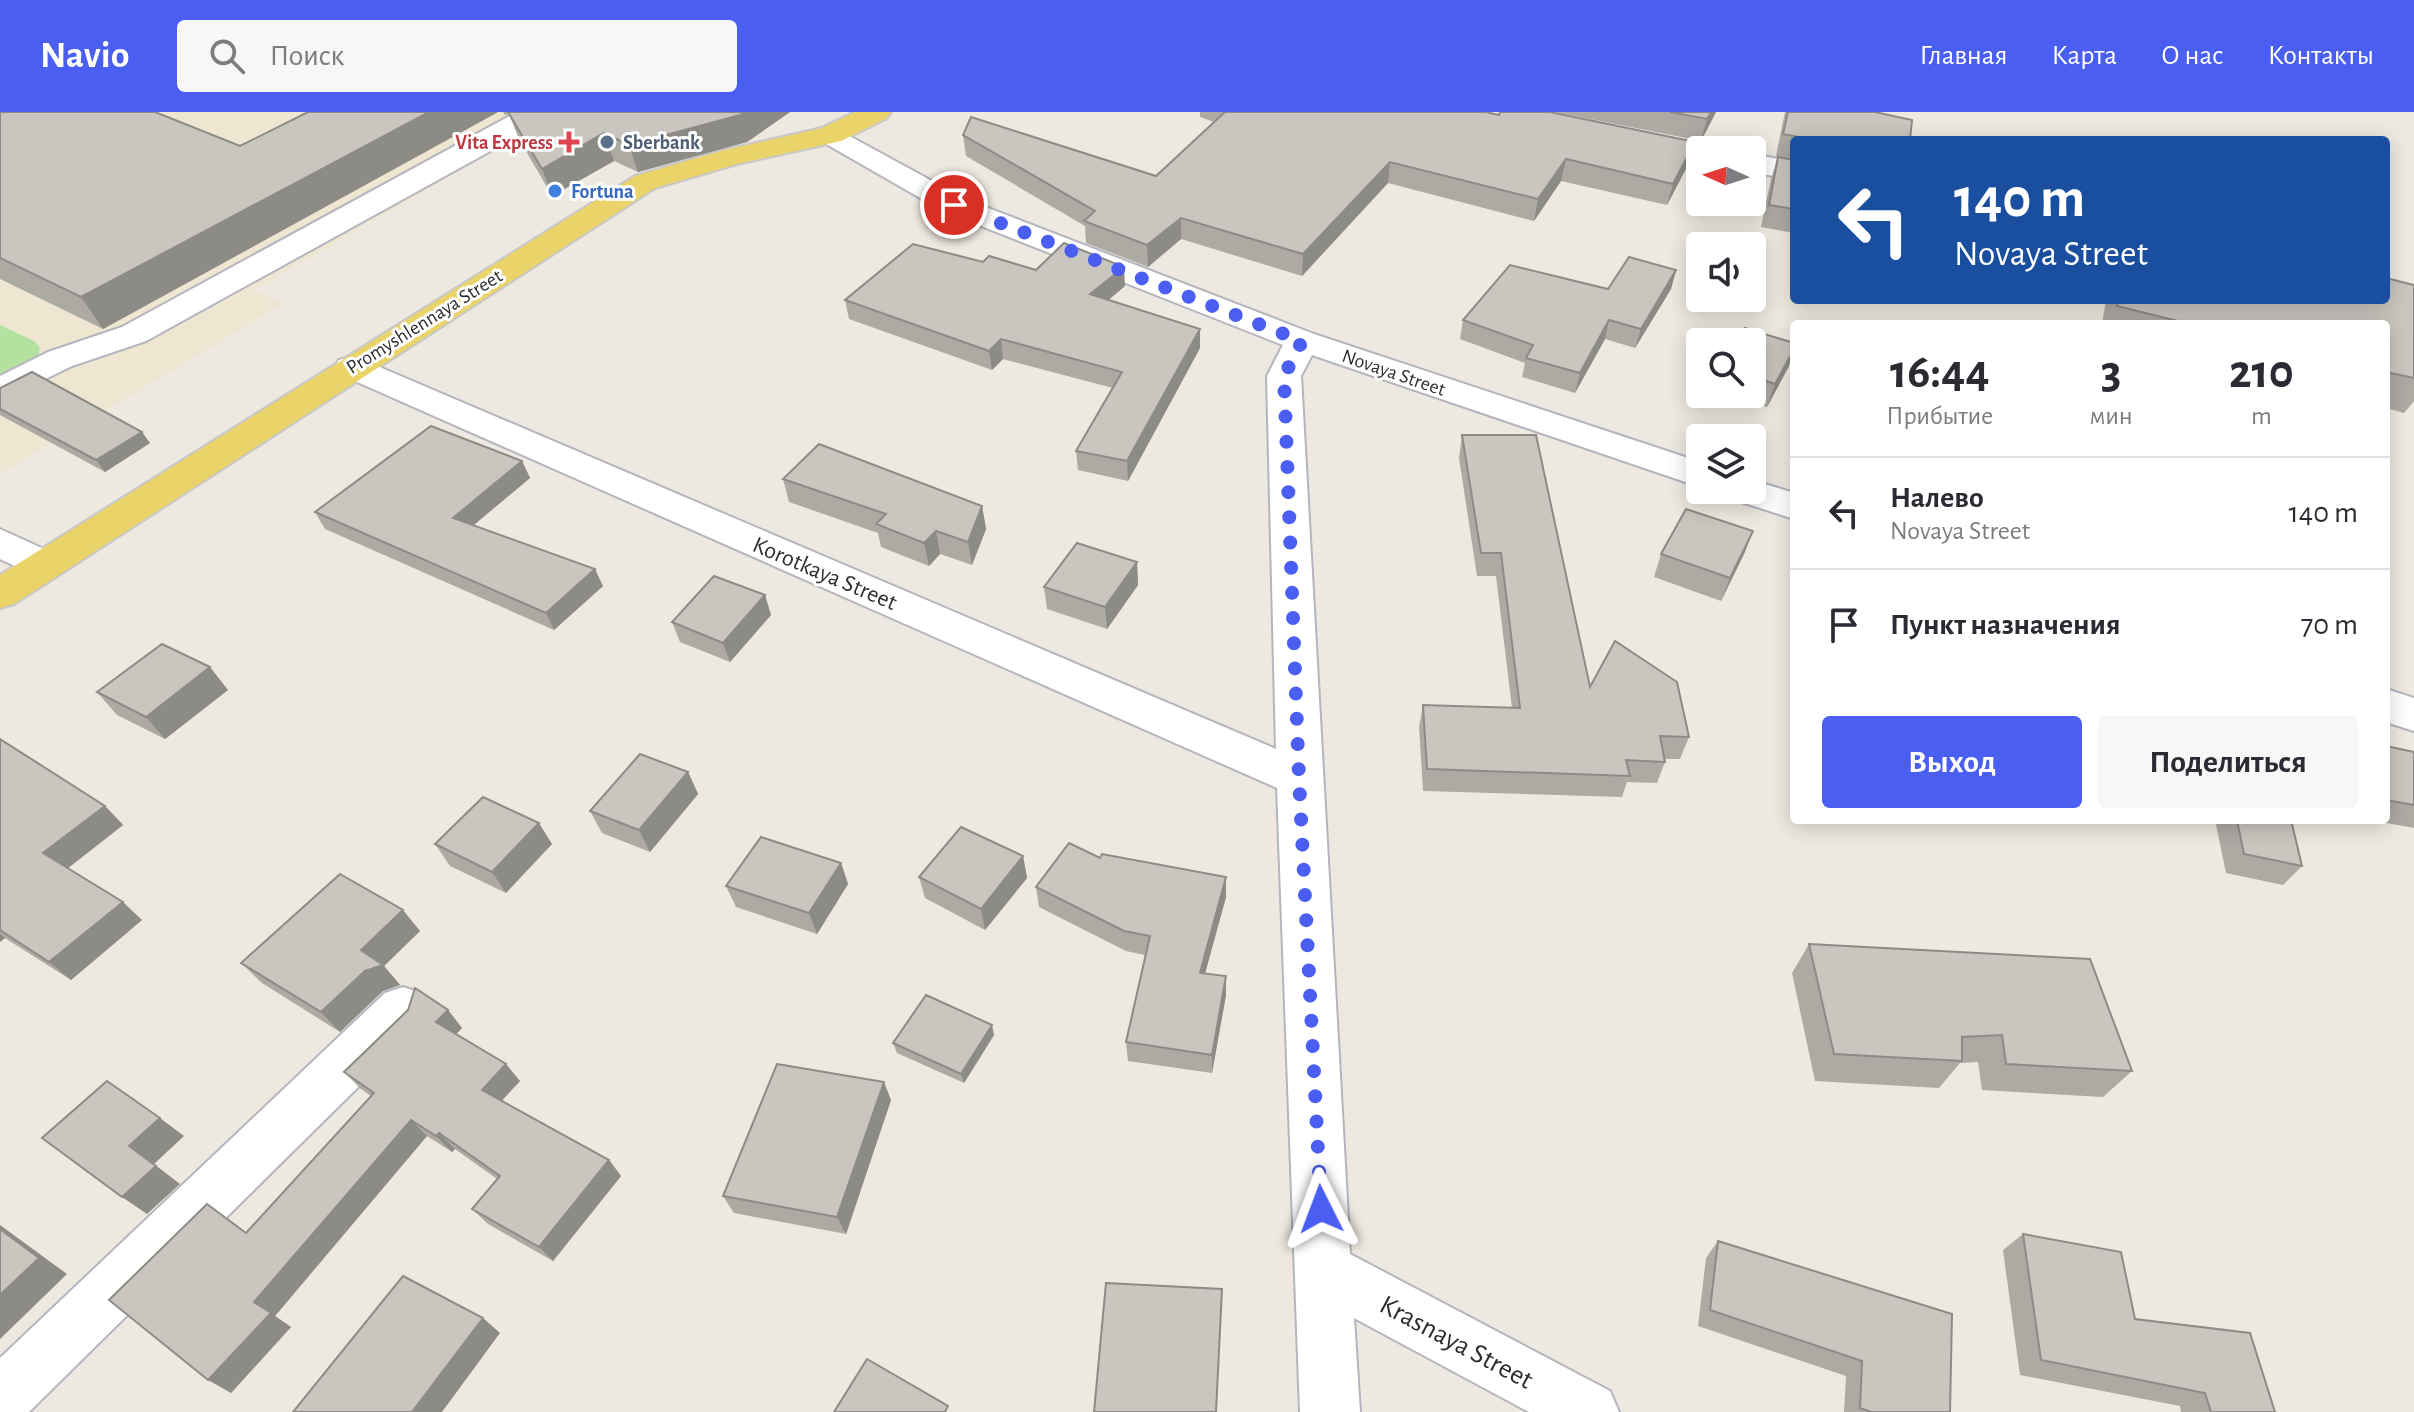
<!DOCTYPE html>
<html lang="ru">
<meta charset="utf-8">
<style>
body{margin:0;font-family:"Alegreya Sans",sans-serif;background:#f7f7f7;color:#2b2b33;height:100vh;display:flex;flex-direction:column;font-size:30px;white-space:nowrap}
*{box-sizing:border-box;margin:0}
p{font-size:26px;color:#7c7c81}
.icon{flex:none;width:44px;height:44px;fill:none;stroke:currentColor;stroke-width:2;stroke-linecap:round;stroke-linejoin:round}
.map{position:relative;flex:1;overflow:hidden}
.details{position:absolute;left:1790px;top:208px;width:600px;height:504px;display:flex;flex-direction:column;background:#fff;border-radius:8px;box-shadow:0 4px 20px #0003}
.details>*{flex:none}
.banner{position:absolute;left:1790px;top:24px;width:600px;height:168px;border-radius:8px;box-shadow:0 4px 20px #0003;background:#1a4fa0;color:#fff;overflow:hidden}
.needle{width:52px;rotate:273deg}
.tools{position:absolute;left:1686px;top:24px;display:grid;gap:16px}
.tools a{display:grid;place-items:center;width:80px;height:80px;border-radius:8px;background:#fff;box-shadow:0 4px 20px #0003;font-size:40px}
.pin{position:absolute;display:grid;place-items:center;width:68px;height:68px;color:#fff;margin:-34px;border:4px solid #fff;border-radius:50%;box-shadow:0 2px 8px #0007}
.me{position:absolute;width:88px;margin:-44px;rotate:357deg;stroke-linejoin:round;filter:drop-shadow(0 0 6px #0008)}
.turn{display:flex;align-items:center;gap:28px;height:168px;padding:0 32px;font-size:36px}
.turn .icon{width:104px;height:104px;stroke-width:2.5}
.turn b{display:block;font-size:56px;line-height:68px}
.eta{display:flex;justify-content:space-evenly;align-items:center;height:136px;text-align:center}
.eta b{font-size:48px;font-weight:700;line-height:56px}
.action{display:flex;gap:16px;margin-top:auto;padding:16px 32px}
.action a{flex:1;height:92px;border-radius:8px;background:#4a5ef1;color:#fff;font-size:32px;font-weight:700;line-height:92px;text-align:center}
.action a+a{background:#f7f7f7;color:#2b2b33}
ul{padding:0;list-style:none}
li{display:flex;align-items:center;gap:24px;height:112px;padding:0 32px;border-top:2px solid #e1e1e2}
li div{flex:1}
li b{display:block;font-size:30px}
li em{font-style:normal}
header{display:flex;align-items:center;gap:48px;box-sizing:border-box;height:112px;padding:0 40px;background:#4a5ef1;color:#fff}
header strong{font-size:38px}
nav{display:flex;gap:44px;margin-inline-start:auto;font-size:28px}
.search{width:560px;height:72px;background:#f7f7f7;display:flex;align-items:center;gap:20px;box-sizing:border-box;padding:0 28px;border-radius:8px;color:#7c7c81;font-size:30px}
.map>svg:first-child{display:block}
</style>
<header>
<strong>Navio</strong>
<div class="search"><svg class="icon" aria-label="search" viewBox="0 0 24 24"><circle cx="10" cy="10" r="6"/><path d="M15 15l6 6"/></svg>Поиск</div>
<nav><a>Главная</a><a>Карта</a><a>О нас</a><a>Контакты</a></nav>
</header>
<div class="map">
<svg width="2414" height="1300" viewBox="0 0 2414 1300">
<rect width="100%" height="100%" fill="#eee9e0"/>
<path fill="#eee6d1" d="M 0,0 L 560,0 L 254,178 L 284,191 L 4,360 L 0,358 Z"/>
<path fill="#b2e1a0" d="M 0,213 L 34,229 L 40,236 L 38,245 L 0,266 Z"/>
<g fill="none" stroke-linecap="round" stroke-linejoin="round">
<g stroke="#b4b5bf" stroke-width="4">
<g id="minor">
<path d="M 517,0 L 547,0 L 534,15 L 146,229 L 72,254 L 0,289 L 0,264 L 48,240 L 122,215 Z"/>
<path d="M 831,14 L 965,87 L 1314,222 L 1700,350 L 1700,375 L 1312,243 L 1301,264 L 1350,1142 L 1610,1279 L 1619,1300 L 1529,1300 L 1354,1206 L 1360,1300 L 1300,1300 L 1277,676 L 339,262 L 334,255 L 339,248 L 351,245 L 363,248 L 1276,637 L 1267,264 L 1283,233 L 943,99 L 821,29 L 817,23 L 821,17 Z"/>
<path d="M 1752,42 L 1794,50 L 1794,68 L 1752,60 Z"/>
<path d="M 1752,368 L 1794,381 L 1794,407 L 1732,387 L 1726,378 L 1752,378 Z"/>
<path d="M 0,417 L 57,443 L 63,453 L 57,463 L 43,467 L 0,447 Z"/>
<path d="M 2386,577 L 2414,586 L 2414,619 L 2386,610 Z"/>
<path d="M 403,875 L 421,881 L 428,897 L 421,913 L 29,1300 L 0,1300 L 0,1246 L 385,881 Z"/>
</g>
</g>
<g stroke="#c8c8c8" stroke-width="4">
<path id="major" d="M 855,0 L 891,0 L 887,6 L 841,29 L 737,52 L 655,76 L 14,492 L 0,496 L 0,463 L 635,64 L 721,39 L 822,16 Z"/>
</g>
<use href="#minor" fill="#fff" fill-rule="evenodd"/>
<use href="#major" fill="#ead469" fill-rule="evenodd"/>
</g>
<g fill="#adaaa4">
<path d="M 0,0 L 240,34 L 308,0 L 498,0 L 103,217 L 0,167 Z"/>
<path d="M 503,0 L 790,0 L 747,30 L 638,60 L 614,49 L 552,84 L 519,27 L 509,2 L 505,3 Z"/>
<path d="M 1200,0 L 1486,0 L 1689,51 L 1667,93 L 1561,69 L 1534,109 L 1388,71 L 1302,164 L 1181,127 L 1148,155 L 1086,131 L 1085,114 L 966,44 L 963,23 L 1156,64 L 1214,10 L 1200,5 Z"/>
<path d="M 1555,0 L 1716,0 L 1701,29 Z"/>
<path d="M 1785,0 L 1875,0 L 1910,28 L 1794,28 L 1794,121 L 1761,115 L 1771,67 L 1778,45 L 1792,47 L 1776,44 Z"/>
<path d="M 983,150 L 1125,174 L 1108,188 L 1200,217 L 1200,236 L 1128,369 L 1078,358 L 1076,339 L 1113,276 L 1003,247 L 992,258 L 849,207 L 845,188 Z"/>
<path d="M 1676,158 L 1671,177 L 1635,236 L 1605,227 L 1575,281 L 1522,265 L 1525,251 L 1460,227 L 1463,208 L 1608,177 Z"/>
<path d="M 2414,173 L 2414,289 L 2404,301 L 2386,296 L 2386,212 L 2102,212 L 2106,188 L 2386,188 Z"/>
<path d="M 1752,230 L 1789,254 L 1767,295 L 1727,282 L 1752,282 Z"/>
<path d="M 0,276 L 150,331 L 105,360 L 0,303 Z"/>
<path d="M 1462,323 L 1590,575 L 1689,625 L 1680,647 L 1665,647 L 1665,650 L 1657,671 L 1627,670 L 1622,685 L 1423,679 L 1419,615 L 1423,593 L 1512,596 L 1496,464 L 1477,464 L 1459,346 Z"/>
<path d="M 522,349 L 530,366 L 473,413 L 603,474 L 554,518 L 325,417 L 315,400 Z"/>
<path d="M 783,367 L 982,394 L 986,417 L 972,453 L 940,442 L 929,454 L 881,435 L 878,421 L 789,390 Z"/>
<path d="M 1753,419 L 1744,442 L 1721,489 L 1654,465 L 1661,442 Z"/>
<path d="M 1137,450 L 1138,473 L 1107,517 L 1047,497 L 1044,475 Z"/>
<path d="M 765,483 L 771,503 L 730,550 L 680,530 L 672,510 Z"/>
<path d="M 228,578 L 165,627 L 117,603 L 97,580 Z"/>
<path d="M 0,627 L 105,694 L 123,713 L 68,756 L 142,808 L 71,868 L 5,826 L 0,830 Z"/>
<path d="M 2386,634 L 2414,640 L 2414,716 L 2370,708 L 2386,708 Z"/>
<path d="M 688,660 L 698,682 L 650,740 L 602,721 L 590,699 Z"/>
<path d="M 2215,708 L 2291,708 L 2302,754 L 2283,773 L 2226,761 Z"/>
<path d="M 435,732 L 552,732 L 506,781 L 450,754 Z"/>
<path d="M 1023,744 L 1027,766 L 985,818 L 925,786 L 919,765 Z"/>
<path d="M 1100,746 L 1226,765 L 1226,785 L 1205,861 L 1226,864 L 1226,883 L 1212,961 L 1128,949 L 1126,930 L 1145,843 L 1126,839 L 1039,795 L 1036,775 Z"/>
<path d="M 841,751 L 848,772 L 817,822 L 736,795 L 726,774 Z"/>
<path d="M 420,819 L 384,854 L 400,873 L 383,879 L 340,920 L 262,871 L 241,851 Z"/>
<path d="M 1809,832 L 2132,959 L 2103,985 L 1982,978 L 1978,950 L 1960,951 L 1939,976 L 1815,969 L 1792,861 Z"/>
<path d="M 448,898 L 462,916 L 456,922 L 520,969 L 502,989 L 609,1048 L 621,1064 L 553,1149 L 488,1112 L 472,1097 L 497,1067 L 455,1037 L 452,1040 L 427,1024 L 275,1204 L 291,1215 L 231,1281 L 246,1121 L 371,984 L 361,977 L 344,960 Z"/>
<path d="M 994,923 L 964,971 L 897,941 L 893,931 Z"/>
<path d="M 891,988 L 846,1122 L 734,1101 L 723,1084 Z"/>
<path d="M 2023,1122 L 2135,1207 L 2275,1300 L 2181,1300 L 2180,1294 L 2020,1263 L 2003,1138 Z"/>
<path d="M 1718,1129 L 1950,1300 L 1844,1300 L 1846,1264 L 1698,1214 L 1706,1146 Z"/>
</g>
<g fill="#8d8b86">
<path d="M 429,0 L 498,0 L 103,217 L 81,185 Z"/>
<path d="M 745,0 L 790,0 L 747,30 L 638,60 L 629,33 Z"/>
<path d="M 1711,0 L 1716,0 L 1701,29 L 1707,7 Z"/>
<path d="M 604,21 L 614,49 L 552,84 L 542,57 Z"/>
<path d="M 1695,30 L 1689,51 L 1667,93 L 1673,72 Z"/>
<path d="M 1566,47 L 1561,69 L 1534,109 L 1538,87 Z"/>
<path d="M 1390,50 L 1388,71 L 1302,164 L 1303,142 Z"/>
<path d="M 1181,106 L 1181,127 L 1148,155 L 1147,133 Z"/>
<path d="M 1124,155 L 1125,174 L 1092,202 L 1090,182 Z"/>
<path d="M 1676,158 L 1671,177 L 1635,236 L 1641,217 Z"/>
<path d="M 1609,208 L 1605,227 L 1575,281 L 1580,261 Z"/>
<path d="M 1200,217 L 1200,236 L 1128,369 L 1127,349 Z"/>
<path d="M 1001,227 L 1003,247 L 992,258 L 989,239 Z"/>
<path d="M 1794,237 L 1789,254 L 1767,295 L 1775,272 Z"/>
<path d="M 142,320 L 150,331 L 105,360 L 96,348 Z"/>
<path d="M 522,349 L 530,366 L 462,423 L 453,406 Z"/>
<path d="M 982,394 L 986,417 L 972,453 L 968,430 Z"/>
<path d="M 936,419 L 940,442 L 929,454 L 924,431 Z"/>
<path d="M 1753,419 L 1744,442 L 1721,489 L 1730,466 Z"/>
<path d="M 1137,450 L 1138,473 L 1107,517 L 1105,495 Z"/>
<path d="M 595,457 L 603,474 L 554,518 L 546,501 Z"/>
<path d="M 765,483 L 771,503 L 730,550 L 723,531 Z"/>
<path d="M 210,555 L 228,578 L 165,627 L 146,605 Z"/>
<path d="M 688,660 L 698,682 L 650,740 L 639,718 Z"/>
<path d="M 105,694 L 123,713 L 63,760 L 43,741 Z"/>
<path d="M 539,711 L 552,732 L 506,781 L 492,760 Z"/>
<path d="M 1023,744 L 1027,766 L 985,818 L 981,797 Z"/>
<path d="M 841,751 L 848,772 L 817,822 L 809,801 Z"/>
<path d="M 1226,765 L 1226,785 L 1200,880 L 1200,861 Z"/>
<path d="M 123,790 L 142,808 L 71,868 L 49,850 Z"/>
<path d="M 403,798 L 420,819 L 384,854 L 400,873 L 383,879 L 340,920 L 321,900 L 361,838 Z"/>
<path d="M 0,822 L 5,826 L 0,830 Z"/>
<path d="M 1226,864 L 1226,883 L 1212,961 L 1212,943 Z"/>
<path d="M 448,898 L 462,916 L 451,927 L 436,910 Z"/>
<path d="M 992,913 L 994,923 L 964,971 L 961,962 Z"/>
<path d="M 506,952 L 520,969 L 496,994 L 482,978 Z"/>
<path d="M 884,970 L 891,988 L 846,1122 L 837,1105 Z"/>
<path d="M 160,1006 L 184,1024 L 154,1052 L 180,1072 L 147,1102 L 122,1085 L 129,1034 Z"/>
<path d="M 411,1008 L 427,1024 L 275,1204 L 291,1215 L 231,1281 L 208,1268 L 254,1190 Z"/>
<path d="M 439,1021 L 455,1037 L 452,1040 L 436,1024 Z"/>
<path d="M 609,1048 L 621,1064 L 553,1149 L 539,1135 Z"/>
<path d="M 0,1113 L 67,1162 L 0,1227 Z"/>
<path d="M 483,1206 L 500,1221 L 442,1300 L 412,1300 Z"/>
</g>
<g fill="#c9c6bf" stroke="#8d8b86" stroke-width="2">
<path d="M 0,0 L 155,0 L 240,34 L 308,0 L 429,0 L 81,185 L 0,146 Z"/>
<path d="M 508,0 L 745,0 L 740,3 L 629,33 L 604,21 L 542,57 Z"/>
<path d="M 1225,0 L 1486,0 L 1499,3 L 1500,0 L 1550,0 L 1695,30 L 1673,72 L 1566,47 L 1538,87 L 1390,50 L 1303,142 L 1181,106 L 1147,133 L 1084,109 L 1095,99 L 963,23 L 971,5 L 1156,64 Z"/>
<path d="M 1670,0 L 1711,0 L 1707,7 Z"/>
<path d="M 1788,0 L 1875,0 L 1912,8 L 1910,28 L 1804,28 L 1804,26 L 1783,22 Z"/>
<path d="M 1778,45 L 1794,48 L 1794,97 L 1769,93 Z"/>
<path d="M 1064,131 L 1124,155 L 1090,182 L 1200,217 L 1127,349 L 1076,339 L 1122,260 L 1001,227 L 989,239 L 845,188 L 913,132 L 983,150 L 989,144 L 1036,158 Z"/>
<path d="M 1629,145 L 1676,158 L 1641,217 L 1609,208 L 1580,261 L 1526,246 L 1533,233 L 1463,208 L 1510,153 L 1608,177 Z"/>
<path d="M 2386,166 L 2414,173 L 2414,266 L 2386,260 L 2386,212 L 2190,212 L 2117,194 L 2118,188 L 2386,188 Z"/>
<path d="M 1745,216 L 1794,231 L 1794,237 L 1775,272 L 1752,264 L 1752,230 L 1736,230 Z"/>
<path d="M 32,260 L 142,320 L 96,348 L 0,297 L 0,276 Z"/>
<path d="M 431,314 L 522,349 L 453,406 L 595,457 L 546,501 L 315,400 Z"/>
<path d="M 1462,323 L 1536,323 L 1590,575 L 1615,529 L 1677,570 L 1689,625 L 1660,624 L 1665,650 L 1626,648 L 1630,664 L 1427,657 L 1423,593 L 1520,596 L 1501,441 L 1481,441 Z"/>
<path d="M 819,332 L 982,394 L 968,430 L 936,419 L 924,431 L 876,412 L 886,402 L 783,367 Z"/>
<path d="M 1686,397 L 1753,419 L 1730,466 L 1661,442 Z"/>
<path d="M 1077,431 L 1137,450 L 1105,495 L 1044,475 Z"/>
<path d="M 714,464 L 765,483 L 723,531 L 672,510 Z"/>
<path d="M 162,532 L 210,555 L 146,605 L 97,580 Z"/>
<path d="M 0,627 L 105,694 L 43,741 L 123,790 L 49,850 L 0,818 Z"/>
<path d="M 2386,634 L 2414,640 L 2414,693 L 2386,688 Z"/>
<path d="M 640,642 L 688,660 L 639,718 L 590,699 Z"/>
<path d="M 483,685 L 539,711 L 492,760 L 435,732 Z"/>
<path d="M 2237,708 L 2291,708 L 2302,754 L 2244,742 Z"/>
<path d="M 961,715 L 1023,744 L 981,797 L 919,765 Z"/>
<path d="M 761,725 L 841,751 L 809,801 L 726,774 Z"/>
<path d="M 1069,731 L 1100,746 L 1102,742 L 1226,765 L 1200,861 L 1226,864 L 1212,943 L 1126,930 L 1150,824 L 1124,819 L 1036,775 Z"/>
<path d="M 340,762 L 403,798 L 361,838 L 383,853 L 365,859 L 321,900 L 241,851 Z"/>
<path d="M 1809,832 L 2090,847 L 2132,959 L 2006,952 L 2002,923 L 1962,925 L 1962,949 L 1834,942 Z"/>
<path d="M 415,876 L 448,898 L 436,910 L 506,952 L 482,978 L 609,1048 L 539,1135 L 472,1097 L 500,1064 L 439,1021 L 436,1024 L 411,1008 L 254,1190 L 271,1201 L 208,1268 L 109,1188 L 207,1092 L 246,1121 L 374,981 L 344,960 L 408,898 Z"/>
<path d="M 926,883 L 992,913 L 961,962 L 893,931 Z"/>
<path d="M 777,952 L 884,970 L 837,1105 L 723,1084 Z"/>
<path d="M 107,969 L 160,1006 L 129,1034 L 156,1054 L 122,1085 L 42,1026 Z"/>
<path d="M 0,1117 L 39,1146 L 0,1183 Z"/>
<path d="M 2023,1122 L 2121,1140 L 2135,1207 L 2250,1221 L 2275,1300 L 2211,1300 L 2205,1281 L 2041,1248 Z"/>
<path d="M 1718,1129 L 1952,1202 L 1950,1300 L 1871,1300 L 1860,1296 L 1862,1249 L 1710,1198 Z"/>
<path d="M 403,1164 L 483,1206 L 412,1300 L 293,1300 Z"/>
<path d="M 1106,1171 L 1222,1177 L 1216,1300 L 1094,1300 Z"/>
<path d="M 867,1247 L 948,1294 L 945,1300 L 834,1300 Z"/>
</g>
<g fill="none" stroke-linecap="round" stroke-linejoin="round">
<path stroke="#4a5ef1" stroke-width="14" stroke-dasharray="0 25.2" d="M 954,93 L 1302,229 L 1284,264 L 1299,666 L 1321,1097"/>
</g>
<path fill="#e0444e" stroke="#fff" stroke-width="3" d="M565 18h8v8h8v8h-8v8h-8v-8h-8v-8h8z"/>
<circle fill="#5c6f8a" stroke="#fff" stroke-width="3" cx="607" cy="30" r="8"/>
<circle fill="#3f7fe0" stroke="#fff" stroke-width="3" cx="555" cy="79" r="8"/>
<g text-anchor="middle" stroke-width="6" stroke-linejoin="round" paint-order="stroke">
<g font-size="20" font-weight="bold" fill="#be3a42" stroke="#fff" text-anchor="end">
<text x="553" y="37">Vita Express</text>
</g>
<g font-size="20" font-weight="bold" fill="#4e5e75" stroke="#fff" text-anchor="start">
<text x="623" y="37">Sberbank</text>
</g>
<g font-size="20" font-weight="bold" fill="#366cbe" stroke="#fff" text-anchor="start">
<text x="571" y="86">Fortuna</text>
</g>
<g font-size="20" fill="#2d2d2d" stroke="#fff">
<text transform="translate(424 209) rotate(-32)" y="7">Promyshlennaya Street</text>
<text transform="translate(1394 260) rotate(19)" y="7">Novaya Street</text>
</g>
<g font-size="24" fill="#2d2d2d" stroke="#fff">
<text transform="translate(825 461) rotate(23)" y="8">Korotkaya Street</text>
</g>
<g font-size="28" fill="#2d2d2d" stroke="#fff">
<text transform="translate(1457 1229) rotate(28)" y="10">Krasnaya Street</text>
</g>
</g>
</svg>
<div class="tools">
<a><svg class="needle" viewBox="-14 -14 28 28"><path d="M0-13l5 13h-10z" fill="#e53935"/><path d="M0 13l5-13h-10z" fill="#7c7c81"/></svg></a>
<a><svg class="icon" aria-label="sound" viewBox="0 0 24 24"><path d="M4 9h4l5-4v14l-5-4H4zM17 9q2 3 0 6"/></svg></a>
<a><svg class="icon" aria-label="search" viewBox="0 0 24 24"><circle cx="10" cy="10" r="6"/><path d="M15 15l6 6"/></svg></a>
<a><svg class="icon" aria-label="layers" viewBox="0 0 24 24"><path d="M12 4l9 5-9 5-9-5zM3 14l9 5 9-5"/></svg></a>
</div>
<div class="pin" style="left:954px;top:93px;background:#d93025"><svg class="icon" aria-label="arrive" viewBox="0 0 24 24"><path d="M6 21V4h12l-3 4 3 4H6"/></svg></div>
<svg class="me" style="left:1321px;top:1097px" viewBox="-20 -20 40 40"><path d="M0-17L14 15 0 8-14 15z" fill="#4a5ef1" stroke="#fff" stroke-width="4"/></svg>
<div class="banner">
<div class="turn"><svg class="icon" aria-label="left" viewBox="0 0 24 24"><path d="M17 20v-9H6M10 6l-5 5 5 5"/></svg><div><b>140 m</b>Novaya Street</div></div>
</div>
<section class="details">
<div class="eta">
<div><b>16:44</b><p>Прибытие</p></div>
<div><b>3</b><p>мин</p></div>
<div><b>210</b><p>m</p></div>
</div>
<ul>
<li><svg class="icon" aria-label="left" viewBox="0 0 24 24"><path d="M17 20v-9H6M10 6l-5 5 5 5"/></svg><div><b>Налево</b><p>Novaya Street</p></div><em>140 m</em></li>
<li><svg class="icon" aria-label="arrive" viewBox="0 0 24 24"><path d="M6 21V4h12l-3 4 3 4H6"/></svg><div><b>Пункт назначения</b></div><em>70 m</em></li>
</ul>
<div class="action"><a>Выход</a><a>Поделиться</a></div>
</section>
</div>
